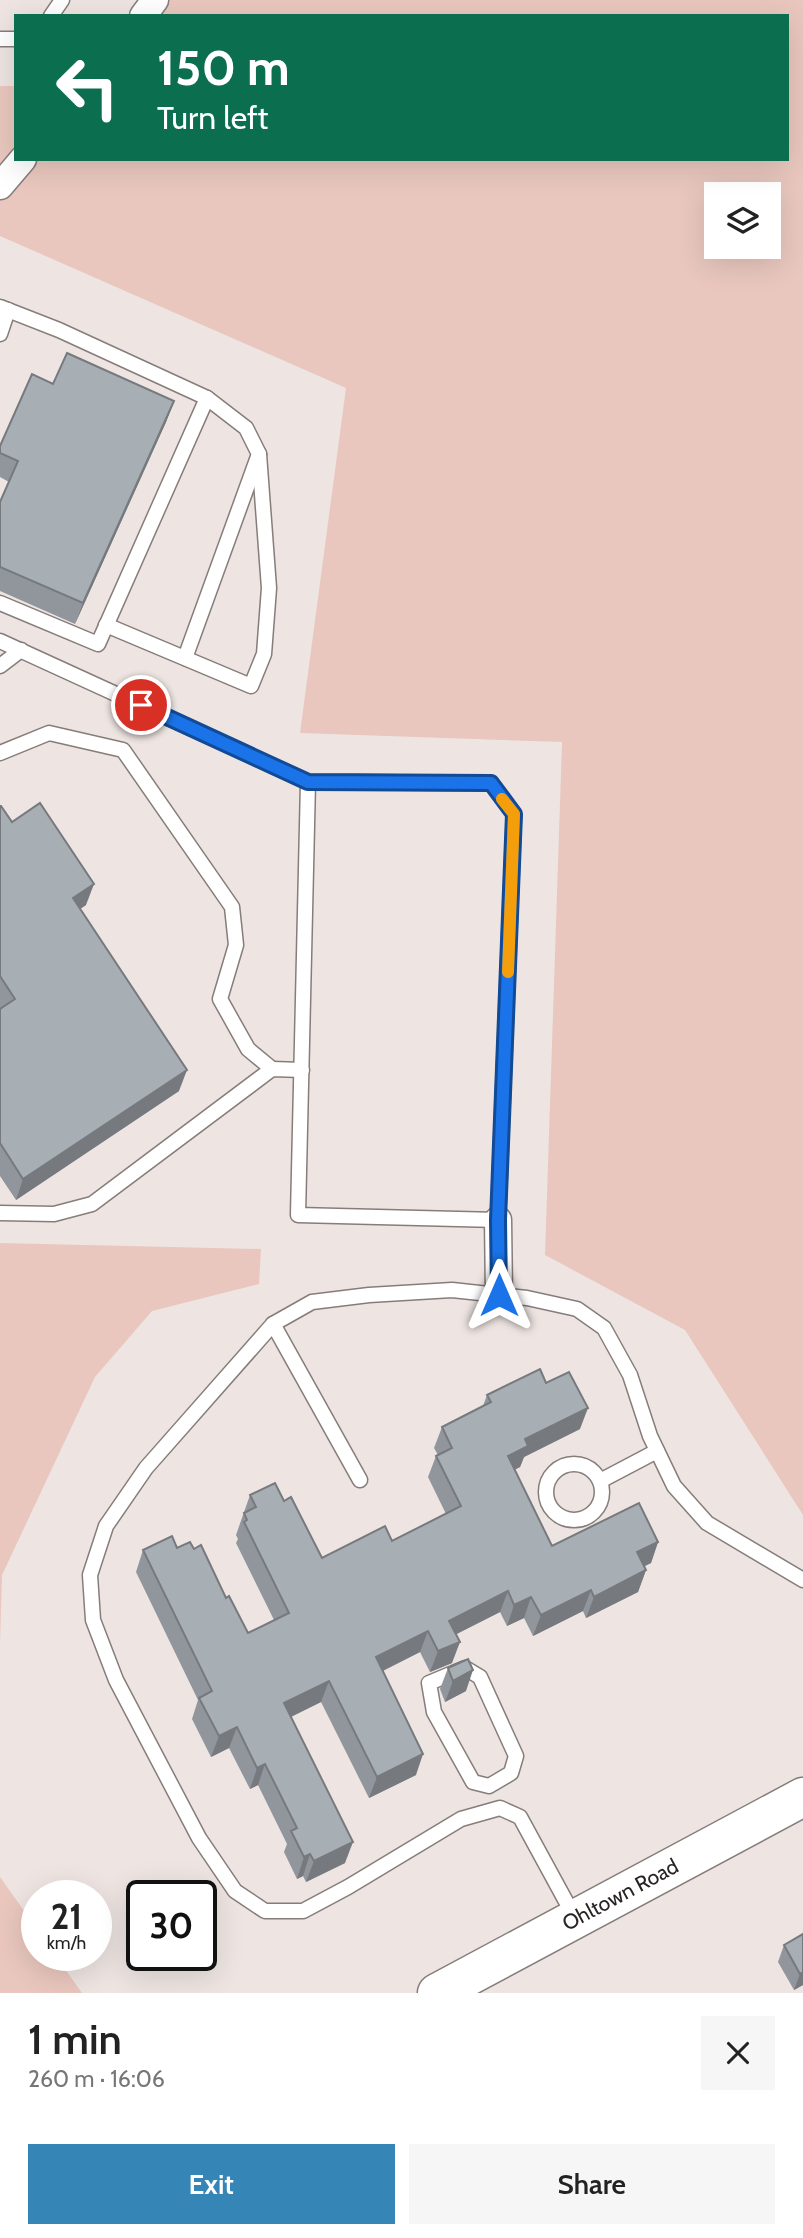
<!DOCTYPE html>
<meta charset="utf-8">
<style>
body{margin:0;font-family:Cabin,sans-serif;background:#f6f6f6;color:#222;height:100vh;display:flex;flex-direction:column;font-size:26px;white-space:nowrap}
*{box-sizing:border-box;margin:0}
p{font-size:23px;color:#767676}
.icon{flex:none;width:38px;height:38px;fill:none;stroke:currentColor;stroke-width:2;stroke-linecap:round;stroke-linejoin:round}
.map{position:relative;height:1993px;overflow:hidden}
.drawer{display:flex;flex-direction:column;background:#fff;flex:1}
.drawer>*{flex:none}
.top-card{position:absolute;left:14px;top:14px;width:775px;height:147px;border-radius:0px;box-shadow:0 7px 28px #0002;background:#0b6e4f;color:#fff;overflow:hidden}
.controls{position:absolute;left:704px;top:182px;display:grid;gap:14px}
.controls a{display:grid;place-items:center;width:77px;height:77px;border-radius:0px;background:#fff;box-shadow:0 7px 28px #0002;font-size:35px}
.speed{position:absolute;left:21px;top:1880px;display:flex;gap:14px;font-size:35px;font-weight:700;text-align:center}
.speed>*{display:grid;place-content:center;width:91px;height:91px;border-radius:50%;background:#fff;box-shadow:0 7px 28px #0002;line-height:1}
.speed small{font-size:18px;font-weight:400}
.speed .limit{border:4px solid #111;border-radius:10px;background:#fff;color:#111}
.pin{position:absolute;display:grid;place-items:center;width:60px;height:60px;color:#fff;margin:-30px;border:4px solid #fff;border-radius:50%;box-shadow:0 2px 7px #0007}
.me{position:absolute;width:77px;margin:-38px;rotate:0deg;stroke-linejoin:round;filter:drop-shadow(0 0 5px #0008)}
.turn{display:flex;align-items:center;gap:24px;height:147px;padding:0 28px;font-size:32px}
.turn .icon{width:91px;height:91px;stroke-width:2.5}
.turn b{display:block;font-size:49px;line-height:60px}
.round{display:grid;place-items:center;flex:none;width:74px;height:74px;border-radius:0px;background:#f6f6f6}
.headline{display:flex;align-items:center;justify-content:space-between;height:119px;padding:0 28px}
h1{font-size:42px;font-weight:600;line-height:52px}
.action{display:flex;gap:14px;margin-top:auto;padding:14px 28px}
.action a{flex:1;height:80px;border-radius:0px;background:#3685b7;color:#fff;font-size:28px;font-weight:600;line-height:80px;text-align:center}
.action a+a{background:#f6f6f6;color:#222}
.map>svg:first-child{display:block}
</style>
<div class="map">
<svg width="803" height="1993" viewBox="0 0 803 1993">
<rect width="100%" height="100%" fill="#eee5e2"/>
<g fill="#e9c7be" fill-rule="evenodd">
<path d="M 155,0 L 803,0 L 803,1515 L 685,1330 L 545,1255 L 562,742 L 300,733 L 346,388 L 0,236 L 0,86 L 16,86 L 16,159 L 788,159 L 788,16 L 143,16 ZM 716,194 L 768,194 L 768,247 L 716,247 Z"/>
<path d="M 0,1243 L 261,1249 L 259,1284 L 152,1311 L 95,1377 L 2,1575 L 0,1644 Z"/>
<path d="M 0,1877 L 37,1929 L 37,1955 L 55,1955 L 82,1993 L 0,1993 Z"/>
</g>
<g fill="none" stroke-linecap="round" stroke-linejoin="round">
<g stroke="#857d7a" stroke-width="17">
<g id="lane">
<path d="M 51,16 L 62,0"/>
<path d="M 0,39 L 16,39"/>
<path d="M 0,307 L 59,330 L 207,398 L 98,644 L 0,603"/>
<path d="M 0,334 L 8,310"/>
<path d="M 106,625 L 251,686 L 264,654 L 269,588 L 259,454"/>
<path d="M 0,641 L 308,782 L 491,783 L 514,814 L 498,1220 L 298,1215 L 308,782"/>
<path d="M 185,658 L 259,454 L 246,428 L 207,398"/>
<path d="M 0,666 L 21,650"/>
<path d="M 0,753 L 49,733 L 123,750 L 232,907 L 236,945 L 220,999 L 248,1049 L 272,1069"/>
<path d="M 0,1213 L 54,1214 L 92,1204 L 272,1069 L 302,1070"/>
<path d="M 273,1324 L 360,1480"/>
<circle cx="574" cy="1492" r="28"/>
<path d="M 600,1481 L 657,1451"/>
<path d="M 465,1668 L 480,1677 L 516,1756 L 511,1773 L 489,1786 L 473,1782 L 434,1712 L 429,1683 Z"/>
<path d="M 575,1918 L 520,1817 L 500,1808 L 461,1819 L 348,1887 L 303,1911 L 265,1911 L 235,1891 L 199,1838 L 116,1680 L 93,1620 L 90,1575 L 106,1526 L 146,1468 L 273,1324 L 312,1302 L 369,1295 L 452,1290 L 527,1298 L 577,1309 L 604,1328 L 630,1375 L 650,1436 L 674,1486 L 707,1523 L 803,1580"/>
</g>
</g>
<g stroke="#857d7a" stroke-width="29">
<g id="street">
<path d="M 143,16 L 155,0"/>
<path d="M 0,186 L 23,159"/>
<path d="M 498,1220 L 499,1295"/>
</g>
</g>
<g stroke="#857d7a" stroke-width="41">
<g id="secondary">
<path id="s1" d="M 437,1993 L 803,1797"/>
</g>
</g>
<use href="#lane" stroke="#fff" stroke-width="14"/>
<use href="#street" stroke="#fff" stroke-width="26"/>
<use href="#secondary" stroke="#fff" stroke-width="38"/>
</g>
<g fill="#90969b">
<path d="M 53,384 L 174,401 L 166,422 L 75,624 L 0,591 L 0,502 L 9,482 L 0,477 L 0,446 Z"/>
<path d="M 0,806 L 12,822 L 86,905 L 80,909 L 179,1091 L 16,1200 L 0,1176 Z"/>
<path d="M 546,1383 L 580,1429 L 524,1457 L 520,1467 L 514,1470 L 552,1546 L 658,1542 L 651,1563 L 644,1566 L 646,1570 L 638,1592 L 586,1618 L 583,1611 L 533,1636 L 524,1618 L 507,1626 L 500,1612 L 456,1634 L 452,1663 L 430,1672 L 420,1652 L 383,1671 L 416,1775 L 369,1798 L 321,1702 L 291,1717 L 345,1863 L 306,1882 L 303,1876 L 297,1879 L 284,1852 L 287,1844 L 258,1785 L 250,1789 L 229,1748 L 211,1757 L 192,1719 L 198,1700 L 136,1572 L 143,1550 L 177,1548 L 194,1549 L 226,1598 L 248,1633 L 274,1620 L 236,1543 L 238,1539 L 236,1535 L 250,1495 L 284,1501 L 322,1558 L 392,1541 L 446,1514 L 428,1477 L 436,1456 L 438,1455 L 434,1448 L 442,1427 L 483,1406 L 487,1395 Z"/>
<path d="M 448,1668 L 466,1691 L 445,1702 L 440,1689 Z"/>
<path d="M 803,1934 L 803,1985 L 794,1990 L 778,1962 L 784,1945 Z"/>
</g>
<g fill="#767a7e">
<path d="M 174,401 L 166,422 L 75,624 L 83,603 Z"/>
<path d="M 94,884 L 86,905 L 65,919 L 73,898 Z"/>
<path d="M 187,1070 L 179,1091 L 16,1200 L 23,1179 Z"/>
<path d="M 588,1408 L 580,1429 L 524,1457 L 520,1467 L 500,1477 L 508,1456 L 525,1439 Z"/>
<path d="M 658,1542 L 651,1563 L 629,1574 L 637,1552 Z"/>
<path d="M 646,1570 L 638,1592 L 586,1618 L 594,1597 Z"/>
<path d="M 591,1590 L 583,1611 L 533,1636 L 541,1615 Z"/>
<path d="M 508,1591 L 500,1612 L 441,1642 L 449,1621 Z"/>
<path d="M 531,1597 L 524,1618 L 507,1626 L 514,1605 Z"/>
<path d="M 428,1631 L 420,1652 L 368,1678 L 376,1657 Z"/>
<path d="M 460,1642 L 452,1663 L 430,1672 L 438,1651 Z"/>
<path d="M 473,1670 L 466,1691 L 445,1702 L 453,1681 Z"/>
<path d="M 329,1681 L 321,1702 L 276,1724 L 284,1703 Z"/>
<path d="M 237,1727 L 229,1748 L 211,1757 L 219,1736 Z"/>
<path d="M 423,1754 L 416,1775 L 369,1798 L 377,1777 Z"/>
<path d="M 265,1764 L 258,1785 L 250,1789 L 257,1768 Z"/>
<path d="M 353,1842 L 345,1863 L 306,1882 L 314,1861 Z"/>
<path d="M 310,1854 L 303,1876 L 297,1879 L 304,1857 Z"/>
<path d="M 803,1972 L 803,1985 L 794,1990 L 800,1974 Z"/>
</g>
<g fill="#a8afb4" stroke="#767a7e" stroke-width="2">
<path d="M 67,353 L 174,401 L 83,603 L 0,567 L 0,502 L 18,461 L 0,453 L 0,446 L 32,374 L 53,384 Z"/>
<path d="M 40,803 L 94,884 L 73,898 L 187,1070 L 23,1179 L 0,1143 L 0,1009 L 15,999 L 0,976 L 0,806 L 1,806 L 12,822 Z"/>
<path d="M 540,1369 L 546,1383 L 569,1372 L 588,1408 L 525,1439 L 528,1446 L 508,1456 L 552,1546 L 639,1503 L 658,1542 L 637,1552 L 646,1570 L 594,1597 L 591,1590 L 541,1615 L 531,1597 L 514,1605 L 508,1591 L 449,1621 L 460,1642 L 438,1651 L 428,1631 L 376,1657 L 423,1754 L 377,1777 L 329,1681 L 284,1703 L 353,1842 L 314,1861 L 310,1854 L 304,1857 L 291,1831 L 297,1828 L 265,1764 L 257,1768 L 237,1727 L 219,1736 L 199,1698 L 212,1691 L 143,1550 L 172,1536 L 177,1548 L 190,1542 L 194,1549 L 201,1545 L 226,1598 L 229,1596 L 248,1633 L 289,1613 L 244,1522 L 247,1520 L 244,1513 L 256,1507 L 250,1495 L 275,1483 L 284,1501 L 291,1497 L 322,1558 L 385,1526 L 392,1541 L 461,1506 L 436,1456 L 452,1448 L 442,1427 L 491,1402 L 487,1395 Z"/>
<path d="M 468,1659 L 473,1670 L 453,1681 L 448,1668 Z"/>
<path d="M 803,1934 L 803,1972 L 800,1974 L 784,1945 Z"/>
</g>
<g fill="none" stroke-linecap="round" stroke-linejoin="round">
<g stroke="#114b97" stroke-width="18">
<path id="route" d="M 141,705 L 308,782 L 491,783 L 514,814 L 498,1220 L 499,1295"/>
</g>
<use href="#route" stroke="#1a73e8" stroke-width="12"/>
<path stroke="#f59e0b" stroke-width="12" d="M 502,799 L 514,814 L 508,972"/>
</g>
<g text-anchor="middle" stroke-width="7" stroke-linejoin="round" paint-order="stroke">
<g font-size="21" fill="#282423" stroke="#fff">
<text dy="7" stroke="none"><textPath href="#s1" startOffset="208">Ohltown Road</textPath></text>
</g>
</g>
</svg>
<div class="controls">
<a><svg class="icon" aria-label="layers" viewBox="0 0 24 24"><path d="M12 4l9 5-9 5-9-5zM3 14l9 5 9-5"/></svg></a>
</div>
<div class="speed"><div>21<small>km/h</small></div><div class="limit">30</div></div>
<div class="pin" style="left:141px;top:705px;background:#d93025"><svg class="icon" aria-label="arrive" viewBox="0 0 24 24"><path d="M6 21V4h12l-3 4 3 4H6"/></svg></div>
<svg class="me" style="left:499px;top:1295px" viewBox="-20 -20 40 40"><path d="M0-17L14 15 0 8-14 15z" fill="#1a73e8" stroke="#fff" stroke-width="4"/></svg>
<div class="top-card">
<div class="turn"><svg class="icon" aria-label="left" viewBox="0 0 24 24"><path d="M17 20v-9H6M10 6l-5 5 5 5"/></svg><div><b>150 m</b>Turn left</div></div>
</div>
</div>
<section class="drawer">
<div class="headline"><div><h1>1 min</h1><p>260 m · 16:06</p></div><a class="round"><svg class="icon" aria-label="close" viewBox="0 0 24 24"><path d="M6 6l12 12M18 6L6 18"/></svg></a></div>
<div class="action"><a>Exit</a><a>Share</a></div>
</section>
